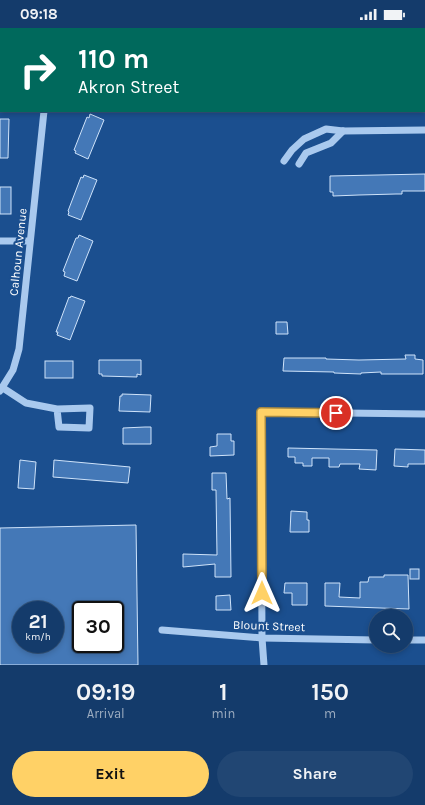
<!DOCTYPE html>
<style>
body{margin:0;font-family:Karla,sans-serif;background:#214673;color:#f1f3f6;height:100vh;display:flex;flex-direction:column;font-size:15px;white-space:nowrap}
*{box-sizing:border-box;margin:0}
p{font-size:13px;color:#9dadc1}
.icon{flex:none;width:22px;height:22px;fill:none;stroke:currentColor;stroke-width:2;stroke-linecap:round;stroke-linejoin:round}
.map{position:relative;height:637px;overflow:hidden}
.panel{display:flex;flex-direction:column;background:#143b6b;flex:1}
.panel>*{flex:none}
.top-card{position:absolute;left:0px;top:0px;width:425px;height:84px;box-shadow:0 2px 6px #0003,0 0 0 1px #33557e;background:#00695c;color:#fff;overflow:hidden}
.fabs{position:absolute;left:369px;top:581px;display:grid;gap:8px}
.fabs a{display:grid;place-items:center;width:44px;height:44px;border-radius:50%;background:#143b6b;box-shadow:0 2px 6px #0003,0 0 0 1px #33557e;font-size:20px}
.speed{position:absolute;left:12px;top:573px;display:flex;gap:8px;font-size:20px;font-weight:700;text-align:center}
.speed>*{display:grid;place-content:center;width:52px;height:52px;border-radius:50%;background:#143b6b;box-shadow:0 2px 6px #0003,0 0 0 1px #33557e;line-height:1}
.speed small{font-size:10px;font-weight:400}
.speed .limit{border:2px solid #111;border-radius:6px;background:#fff;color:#111}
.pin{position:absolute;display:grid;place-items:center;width:34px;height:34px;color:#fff;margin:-17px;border:2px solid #fff;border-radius:50%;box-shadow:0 1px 4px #0007}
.me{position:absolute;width:44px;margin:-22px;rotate:0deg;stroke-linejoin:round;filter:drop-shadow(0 0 3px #0008)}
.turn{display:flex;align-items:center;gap:14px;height:84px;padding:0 12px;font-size:18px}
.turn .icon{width:52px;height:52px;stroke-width:2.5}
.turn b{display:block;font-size:28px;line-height:34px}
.eta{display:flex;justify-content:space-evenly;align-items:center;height:68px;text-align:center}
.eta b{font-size:24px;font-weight:700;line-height:28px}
.primary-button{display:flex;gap:8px;margin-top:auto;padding:8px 12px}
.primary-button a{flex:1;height:46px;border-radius:24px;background:#ffd166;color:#111;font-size:16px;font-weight:700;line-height:46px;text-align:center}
.primary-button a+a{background:#214673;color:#f1f3f6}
.status{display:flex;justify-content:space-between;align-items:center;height:28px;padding:0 20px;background:#143b6b;direction:ltr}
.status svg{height:11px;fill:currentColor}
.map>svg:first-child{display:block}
</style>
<div class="status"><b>09:18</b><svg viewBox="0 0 49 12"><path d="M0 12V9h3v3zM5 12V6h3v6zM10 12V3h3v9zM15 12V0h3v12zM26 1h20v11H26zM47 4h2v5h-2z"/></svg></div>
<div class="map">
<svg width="425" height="637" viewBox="0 0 425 637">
<rect width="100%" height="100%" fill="#1b4f8f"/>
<path fill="#2e69ad" d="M 145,0 L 425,0 L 425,31 L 424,31 L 424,1 L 144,1 Z"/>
<g fill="#4478b7" stroke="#cfe3fa" fill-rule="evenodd">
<path d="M 90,86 L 104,92 L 88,131 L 75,125 L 76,123 L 74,122 L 87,89 L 89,90 Z"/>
<path d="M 0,91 L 9,91 L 8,130 L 0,130 Z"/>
<path d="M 425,146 L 425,163 L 402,163 L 402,166 L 396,166 L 359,167 L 333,168 L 333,164 L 330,164 L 330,148 Z"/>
<path d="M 84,147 L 97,152 L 81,192 L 68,187 L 69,184 L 68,183 L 81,149 L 83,150 Z"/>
<rect x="0" y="159" width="11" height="27"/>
<path d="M 79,207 L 93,213 L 77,253 L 64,248 L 65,244 L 63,243 L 76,210 L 78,210 Z"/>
<path d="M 71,268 L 85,273 L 70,312 L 57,307 L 58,304 L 56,304 L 69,269 L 70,270 Z"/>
<path d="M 276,294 L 287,294 L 288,306 L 276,306 Z"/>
<path d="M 405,327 L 415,327 L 415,331 L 423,332 L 423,346 L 381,346 L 381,344 L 361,345 L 361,346 L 334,345 L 334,344 L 283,343 L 284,330 L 326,330 L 326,331 L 359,332 L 406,331 Z"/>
<path d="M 99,332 L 141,332 L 141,347 L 137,346 L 137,349 L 102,348 L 102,346 L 99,346 Z"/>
<rect x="45" y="333" width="28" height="17"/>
<path d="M 122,366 L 151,367 L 150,384 L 119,383 L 120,368 L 122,368 Z"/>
<path d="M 145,399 L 151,399 L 151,416 L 123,416 L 123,400 Z"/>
<path d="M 217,406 L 231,406 L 231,413 L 234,413 L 234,427 L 210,428 L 210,419 L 217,418 Z"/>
<path d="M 288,420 L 377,422 L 376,442 L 359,441 L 360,436 L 340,436 L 339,439 L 329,439 L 329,430 L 312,430 L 312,438 L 303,438 L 303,435 L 295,435 L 295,429 L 288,429 Z"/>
<path d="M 395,421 L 425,422 L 425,436 L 408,436 L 408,439 L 394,438 Z"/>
<path d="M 20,432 L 36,434 L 34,461 L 18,460 Z"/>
<path d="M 54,432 L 130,439 L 128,455 L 53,449 Z"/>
<path d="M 212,445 L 226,445 L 227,471 L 230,470 L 231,549 L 215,549 L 215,536 L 183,539 L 183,526 L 217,527 L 216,462 L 212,462 Z"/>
<path d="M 291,483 L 307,484 L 307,492 L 309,492 L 309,504 L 290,504 Z"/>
<path d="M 136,497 L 138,637 L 0,637 L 0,500 ZM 21,582 L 55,582 L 55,616 L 21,616 ZM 81,582 L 115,582 L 115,616 L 81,616 Z"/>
<rect x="410" y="541" width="9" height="10"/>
<path d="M 384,547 L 408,547 L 409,581 L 325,578 L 325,555 L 340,555 L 339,569 L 360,570 L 360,554 L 368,554 L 369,549 L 384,549 Z"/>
<path d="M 285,555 L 307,555 L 307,577 L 292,577 L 292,565 L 284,565 Z"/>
<path d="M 230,567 L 231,582 L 216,582 L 216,568 Z"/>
</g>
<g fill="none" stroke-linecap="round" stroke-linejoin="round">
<g stroke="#a9c9ee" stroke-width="7">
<path d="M 55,1 L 56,0"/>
<path d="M 284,133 L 292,122 L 304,111 L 326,101 L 343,103 L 425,102"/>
<path d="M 299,136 L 306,125 L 331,115 L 343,103"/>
<path d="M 0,213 L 29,213"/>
<path d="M 3,360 L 26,375 L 57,381 L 59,399 L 89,400 L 90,380 L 57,381"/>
<path d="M 0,363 L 13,342 L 19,321 L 44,83"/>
<path d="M 162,602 L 262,610 L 376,612"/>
<path d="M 406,612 L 425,612"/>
<path d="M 264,637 L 262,610 L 261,384 L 425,386"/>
</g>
<g stroke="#f0f6ff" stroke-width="10">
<path d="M 75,0 L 78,1"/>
<path d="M 424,40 L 425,39"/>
</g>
</g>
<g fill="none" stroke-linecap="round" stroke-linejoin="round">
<g stroke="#a68842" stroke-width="10">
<path id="route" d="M 262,565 L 261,384 L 336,385"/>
</g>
<use href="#route" stroke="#ffd166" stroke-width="7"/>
</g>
<g text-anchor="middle" stroke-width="4" stroke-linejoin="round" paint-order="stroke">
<g font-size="12" fill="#fff" stroke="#1b4f8f">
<text transform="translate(18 224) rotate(-84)" y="4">Calhoun Avenue</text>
<text transform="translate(269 598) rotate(2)" y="4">Blount Street</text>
</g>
</g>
</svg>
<div class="fabs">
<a><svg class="icon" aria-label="search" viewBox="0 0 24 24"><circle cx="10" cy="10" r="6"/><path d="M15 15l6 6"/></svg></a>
</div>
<div class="speed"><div>21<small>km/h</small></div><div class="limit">30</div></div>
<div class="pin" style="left:336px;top:385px;background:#d93025"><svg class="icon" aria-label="arrive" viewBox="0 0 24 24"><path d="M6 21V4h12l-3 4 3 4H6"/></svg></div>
<svg class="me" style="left:262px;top:565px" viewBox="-20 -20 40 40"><path d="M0-17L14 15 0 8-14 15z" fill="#ffd166" stroke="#fff" stroke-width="4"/></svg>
<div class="top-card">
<div class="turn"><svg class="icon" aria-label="right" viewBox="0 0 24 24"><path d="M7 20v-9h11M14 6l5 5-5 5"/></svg><div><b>110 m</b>Akron Street</div></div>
</div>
</div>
<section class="panel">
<div class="eta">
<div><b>09:19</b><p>Arrival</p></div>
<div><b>1</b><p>min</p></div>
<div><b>150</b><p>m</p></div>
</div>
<div class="primary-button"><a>Exit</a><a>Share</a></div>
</section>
